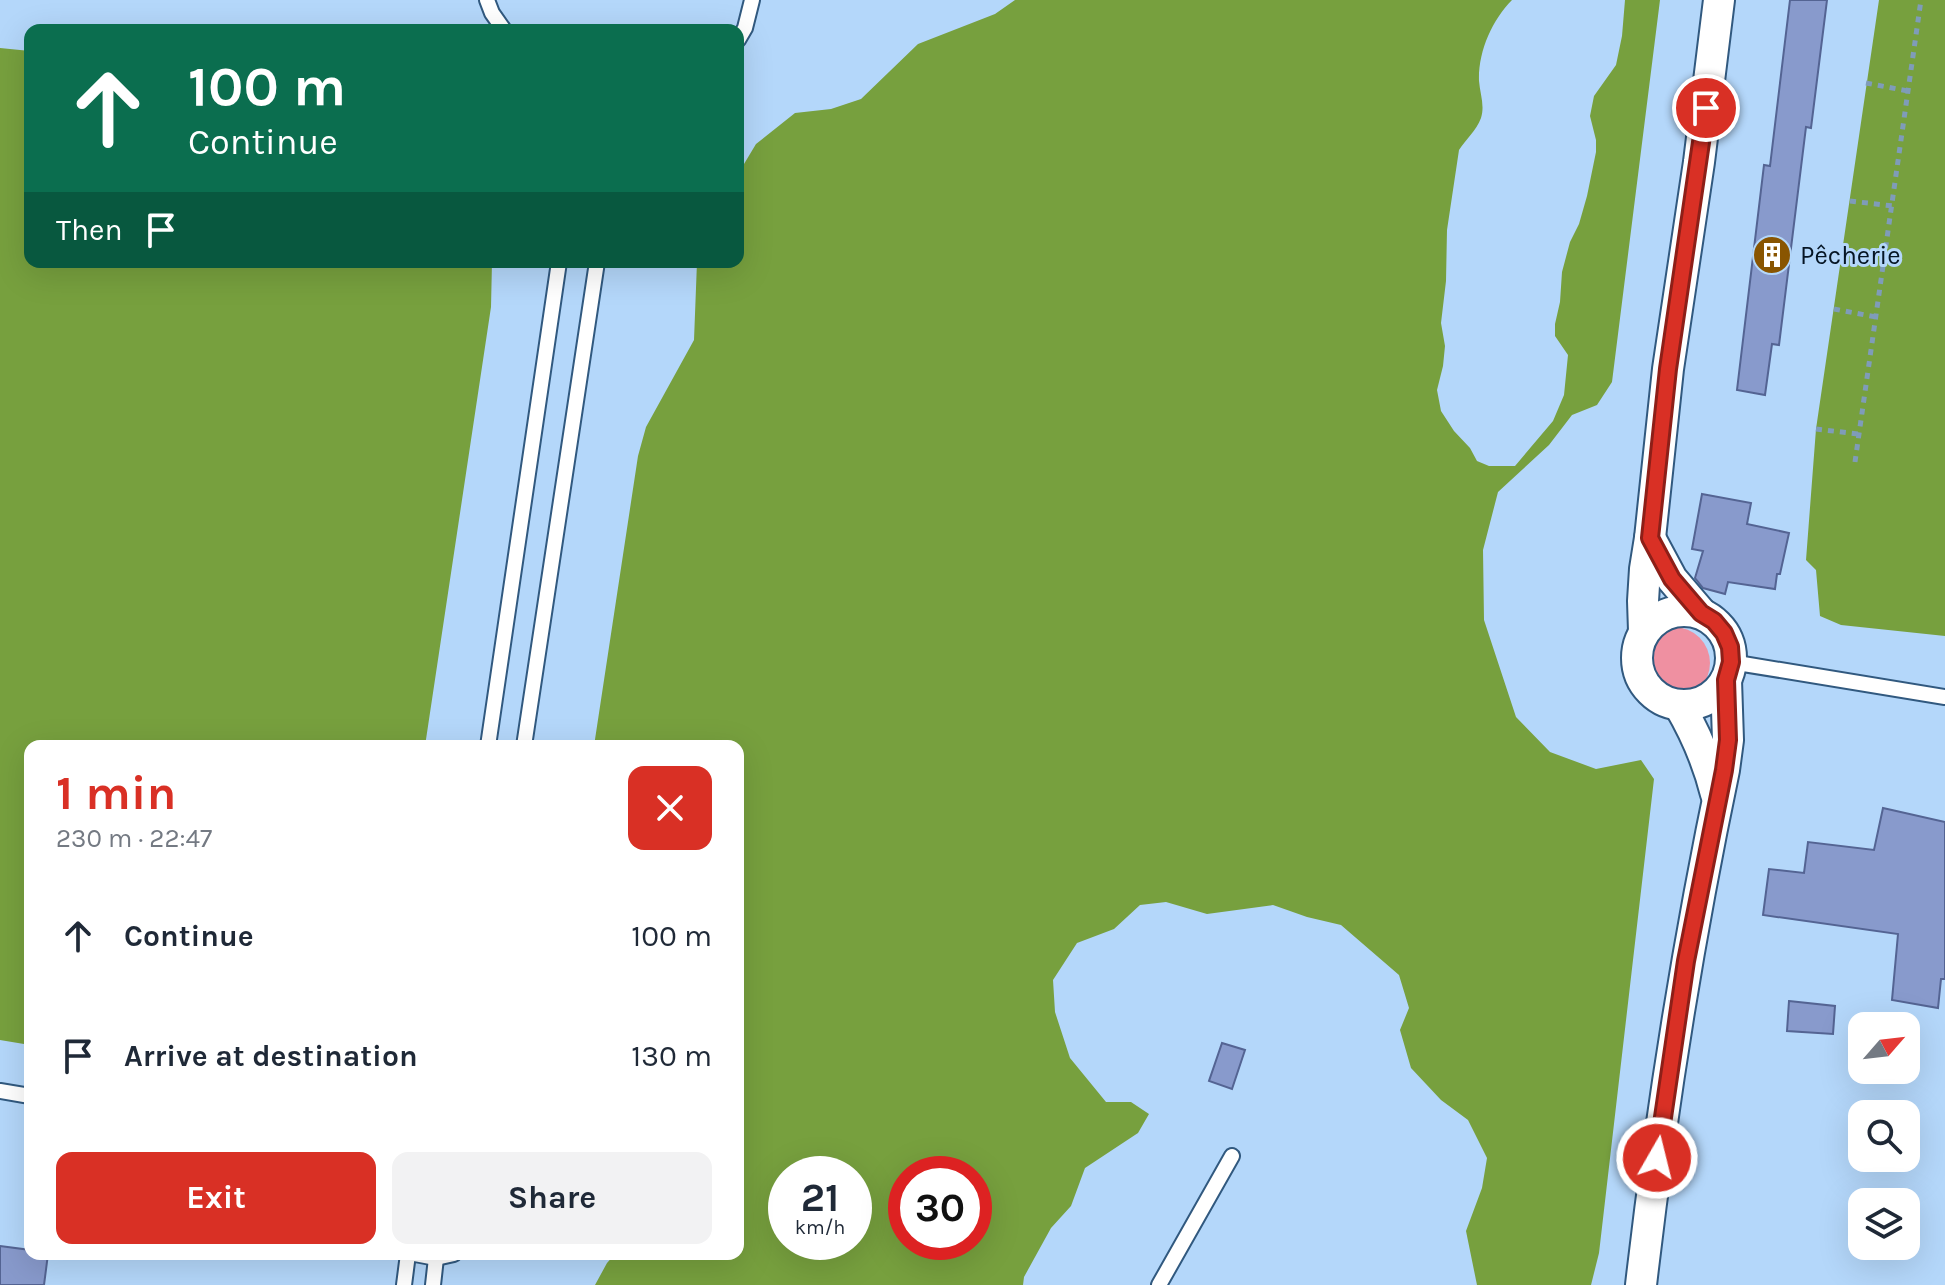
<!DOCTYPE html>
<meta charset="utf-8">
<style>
body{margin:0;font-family:Karla,sans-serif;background:#f2f2f3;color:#1f2937;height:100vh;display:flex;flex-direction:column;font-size:30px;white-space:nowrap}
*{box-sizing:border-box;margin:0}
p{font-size:26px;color:#747a83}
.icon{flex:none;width:44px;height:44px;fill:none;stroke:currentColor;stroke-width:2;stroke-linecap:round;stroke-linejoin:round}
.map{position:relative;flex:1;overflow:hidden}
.side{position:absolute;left:24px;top:740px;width:720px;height:520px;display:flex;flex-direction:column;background:#fff;border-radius:16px;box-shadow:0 8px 32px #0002}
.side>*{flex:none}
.banner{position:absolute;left:24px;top:24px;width:720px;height:244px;border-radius:16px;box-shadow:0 8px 32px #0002;background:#0b6e4f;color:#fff;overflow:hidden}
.needle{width:52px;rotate:62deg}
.fabs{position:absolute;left:1848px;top:1012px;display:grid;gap:16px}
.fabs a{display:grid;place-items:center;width:72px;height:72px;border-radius:16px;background:#fff;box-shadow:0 8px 32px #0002;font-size:40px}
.speed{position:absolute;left:768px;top:1156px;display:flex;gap:16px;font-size:40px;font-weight:700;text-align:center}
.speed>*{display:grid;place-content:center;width:104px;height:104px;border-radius:50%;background:#fff;box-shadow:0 8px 32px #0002;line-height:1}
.speed small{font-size:20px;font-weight:400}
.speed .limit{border:12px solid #d22;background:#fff;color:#111}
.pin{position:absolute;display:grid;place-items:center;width:68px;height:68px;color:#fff;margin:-34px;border:4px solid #fff;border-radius:50%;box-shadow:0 2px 8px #0007}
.me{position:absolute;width:88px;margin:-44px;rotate:8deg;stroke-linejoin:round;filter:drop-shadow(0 0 6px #0008)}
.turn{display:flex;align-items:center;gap:28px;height:168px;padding:0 32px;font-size:36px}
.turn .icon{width:104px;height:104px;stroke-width:2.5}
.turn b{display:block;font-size:56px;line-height:68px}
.then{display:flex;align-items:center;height:76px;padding:0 32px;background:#0003;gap:16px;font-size:30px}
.round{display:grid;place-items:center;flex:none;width:84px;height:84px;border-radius:16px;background:#f2f2f3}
.headline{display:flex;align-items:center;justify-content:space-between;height:136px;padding:0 32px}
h1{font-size:48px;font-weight:700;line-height:60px;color:#d93025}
.button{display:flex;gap:16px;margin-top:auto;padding:16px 32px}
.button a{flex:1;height:92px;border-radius:16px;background:#d93025;color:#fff;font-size:32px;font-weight:700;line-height:92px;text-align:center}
.button a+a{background:#f2f2f3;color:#1f2937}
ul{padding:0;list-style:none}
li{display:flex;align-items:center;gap:24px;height:120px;padding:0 32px}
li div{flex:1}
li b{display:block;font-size:30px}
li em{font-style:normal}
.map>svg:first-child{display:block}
</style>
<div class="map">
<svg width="1945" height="1285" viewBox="0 0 1945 1285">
<rect width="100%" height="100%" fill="#b4d7fa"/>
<circle fill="#ef90a1" cx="1674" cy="663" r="36"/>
<g fill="#77a03e" fill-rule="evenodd">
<path d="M 1015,0 L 1512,0 C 1492,20 1478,52 1479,81 C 1480,94 1485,105 1481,118 C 1476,131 1466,139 1459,150 L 1447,230 L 1446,281 L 1441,323 L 1445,346 L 1443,366 L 1437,390 L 1441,411 L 1454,431 L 1470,448 L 1477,461 L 1489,466 L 1515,466 L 1553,421 L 1564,395 L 1568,355 L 1555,336 L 1555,324 L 1560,302 L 1562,272 L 1570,242 L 1579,224 L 1587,196 L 1596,152 L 1596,140 L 1590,116 L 1594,96 L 1616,65 L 1622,36 L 1625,0 L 1660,0 L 1612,382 L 1597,405 L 1572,415 L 1549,445 L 1498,492 L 1483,550 L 1484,620 L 1516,717 L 1550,752 L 1596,769 L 1641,760 L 1654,779 L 1599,1253 L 1591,1285 L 1477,1285 L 1466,1231 L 1482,1188 L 1487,1158 L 1468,1120 L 1441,1100 L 1411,1068 L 1400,1030 L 1409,1008 L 1399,975 L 1341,925 L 1307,917 L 1273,905 L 1207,914 L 1166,902 L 1140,905 L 1114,929 L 1077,943 L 1053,980 L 1055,1012 L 1070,1058 L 1106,1102 L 1131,1102 L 1149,1114 L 1138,1133 L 1085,1168 L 1071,1206 L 1051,1228 L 1024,1277 L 1023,1285 L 595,1285 L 607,1263 L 615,1254 L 738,1254 L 738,746 L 594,746 L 638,456 L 646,427 L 694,340 L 697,262 L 738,262 L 738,174 L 756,144 L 795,113 L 831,109 L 861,99 L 918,44 L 995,14 ZM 786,1174 L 854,1174 L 854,1242 L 786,1242 ZM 906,1174 L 974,1174 L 974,1242 L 906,1242 Z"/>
<path d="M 1879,0 L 1945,0 L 1945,636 L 1841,625 L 1820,616 L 1816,570 L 1806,560 L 1816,429 Z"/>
<path d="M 0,48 L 30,51 L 30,262 L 492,262 L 491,307 L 425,746 L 30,746 L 30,1045 L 0,1040 Z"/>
</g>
<g fill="#889acc" stroke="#546493" stroke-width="2">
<path d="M 1790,0 L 1827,0 L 1811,128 L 1806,127 L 1779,345 L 1772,344 L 1765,395 L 1737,390 L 1764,165 L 1770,166 Z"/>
<path d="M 1702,494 L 1751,503 L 1747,524 L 1789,533 L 1780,574 L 1777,574 L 1775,589 L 1728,582 L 1725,594 L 1703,588 L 1695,578 L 1703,551 L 1692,549 Z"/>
<path d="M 1883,808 L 1945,822 L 1945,979 L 1941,979 L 1938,1008 L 1892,1000 L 1898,934 L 1763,915 L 1769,869 L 1804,873 L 1808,842 L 1874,850 Z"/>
<path d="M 1789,1001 L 1835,1006 L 1833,1034 L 1787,1031 Z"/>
<path d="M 1222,1043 L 1245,1050 L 1232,1089 L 1209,1081 Z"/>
<path d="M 0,1246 L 30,1250 L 30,1254 L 48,1254 L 44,1285 L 0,1285 Z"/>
</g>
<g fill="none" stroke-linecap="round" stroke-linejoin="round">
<g stroke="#31597f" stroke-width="18">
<g id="service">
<path d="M 487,0 L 492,13 L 504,30"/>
<path d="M 738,40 L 745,28 L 752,0"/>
<path d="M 1731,662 L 1945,697"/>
<path d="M 488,746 L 559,262"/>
<path d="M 524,746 L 597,262"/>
<path d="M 0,1091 L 30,1096"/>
<path d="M 415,1254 L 436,1258 L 454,1254"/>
<path d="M 404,1285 L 408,1254"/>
<path d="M 433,1285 L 436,1258"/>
<path d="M 1159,1285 L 1232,1156"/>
</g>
</g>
<g stroke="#31597f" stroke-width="34">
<g id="minor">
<path d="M 1650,538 L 1672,579 L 1701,613"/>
<circle cx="1684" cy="658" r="47"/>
<path d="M 1644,631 L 1643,601 L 1645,569 L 1650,538 L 1668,369 L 1699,162 L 1719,0"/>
<path d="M 1679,705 C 1696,734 1708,762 1716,794"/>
<path d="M 1641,1285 C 1661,1112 1688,941 1724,770 L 1728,740 L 1726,680"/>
</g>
</g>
<g stroke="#7f9cb9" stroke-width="5" stroke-dasharray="6 6" stroke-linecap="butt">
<path d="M 1866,83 L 1908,91"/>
<path d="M 1850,201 L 1893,206"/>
<path d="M 1834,309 L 1876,317"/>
<path d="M 1816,429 L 1858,434"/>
<path d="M 1855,462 L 1921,0"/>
</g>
<use href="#service" stroke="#fff" stroke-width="14"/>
<use href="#minor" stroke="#fff" stroke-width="30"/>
</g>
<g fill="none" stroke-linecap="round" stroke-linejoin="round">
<g stroke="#8d1f18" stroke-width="20">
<path id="route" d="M 1657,1158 L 1686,961 L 1724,770 L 1728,740 L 1726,680 L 1731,662 L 1730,647 L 1724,633 L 1714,621 L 1701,613 L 1672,579 L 1650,538 L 1668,369 L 1706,108"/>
</g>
<use href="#route" stroke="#d93025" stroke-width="14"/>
</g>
<defs>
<g id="building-disc" transform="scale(2)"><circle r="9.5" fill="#895501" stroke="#b4d7fa"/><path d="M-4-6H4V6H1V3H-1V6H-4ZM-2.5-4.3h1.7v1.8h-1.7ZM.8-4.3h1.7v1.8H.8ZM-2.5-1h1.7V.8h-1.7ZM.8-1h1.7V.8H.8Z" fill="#fff"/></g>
</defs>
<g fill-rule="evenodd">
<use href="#building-disc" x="1772" y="255"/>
</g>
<g text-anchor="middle" stroke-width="6" stroke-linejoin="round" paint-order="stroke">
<g font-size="26" fill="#051524" stroke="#b4d7fa" text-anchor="start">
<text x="1800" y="264">Pêcherie</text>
</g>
</g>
</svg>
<div class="fabs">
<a><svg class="needle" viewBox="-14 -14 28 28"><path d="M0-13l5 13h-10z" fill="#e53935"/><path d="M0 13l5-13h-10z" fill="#747a83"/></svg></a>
<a><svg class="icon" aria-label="search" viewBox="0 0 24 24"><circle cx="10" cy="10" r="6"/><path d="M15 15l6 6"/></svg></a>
<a><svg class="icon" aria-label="layers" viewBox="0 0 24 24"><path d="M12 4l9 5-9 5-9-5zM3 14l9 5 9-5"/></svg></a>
</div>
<div class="speed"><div>21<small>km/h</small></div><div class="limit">30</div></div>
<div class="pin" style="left:1706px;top:108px;background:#d93025"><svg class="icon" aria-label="arrive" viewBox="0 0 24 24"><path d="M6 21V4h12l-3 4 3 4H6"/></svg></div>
<svg class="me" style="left:1657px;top:1158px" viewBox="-20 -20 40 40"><circle r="17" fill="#d93025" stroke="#fff" stroke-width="3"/><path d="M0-11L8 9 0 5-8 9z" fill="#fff"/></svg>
<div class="banner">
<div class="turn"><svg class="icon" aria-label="ahead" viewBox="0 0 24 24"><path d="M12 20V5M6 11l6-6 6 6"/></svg><div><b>100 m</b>Continue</div></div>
<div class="then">Then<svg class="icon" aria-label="arrive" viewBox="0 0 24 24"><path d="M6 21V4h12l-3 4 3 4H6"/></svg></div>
</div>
<section class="side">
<div class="headline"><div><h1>1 min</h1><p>230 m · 22:47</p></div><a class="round" style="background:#d93025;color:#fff"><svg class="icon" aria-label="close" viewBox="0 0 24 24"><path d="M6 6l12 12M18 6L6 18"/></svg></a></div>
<ul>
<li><svg class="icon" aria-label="ahead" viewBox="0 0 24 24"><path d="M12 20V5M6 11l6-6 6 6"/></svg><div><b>Continue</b></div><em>100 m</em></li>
<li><svg class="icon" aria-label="arrive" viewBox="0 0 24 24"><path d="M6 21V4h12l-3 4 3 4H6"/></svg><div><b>Arrive at destination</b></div><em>130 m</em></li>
</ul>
<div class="button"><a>Exit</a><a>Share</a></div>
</section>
</div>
